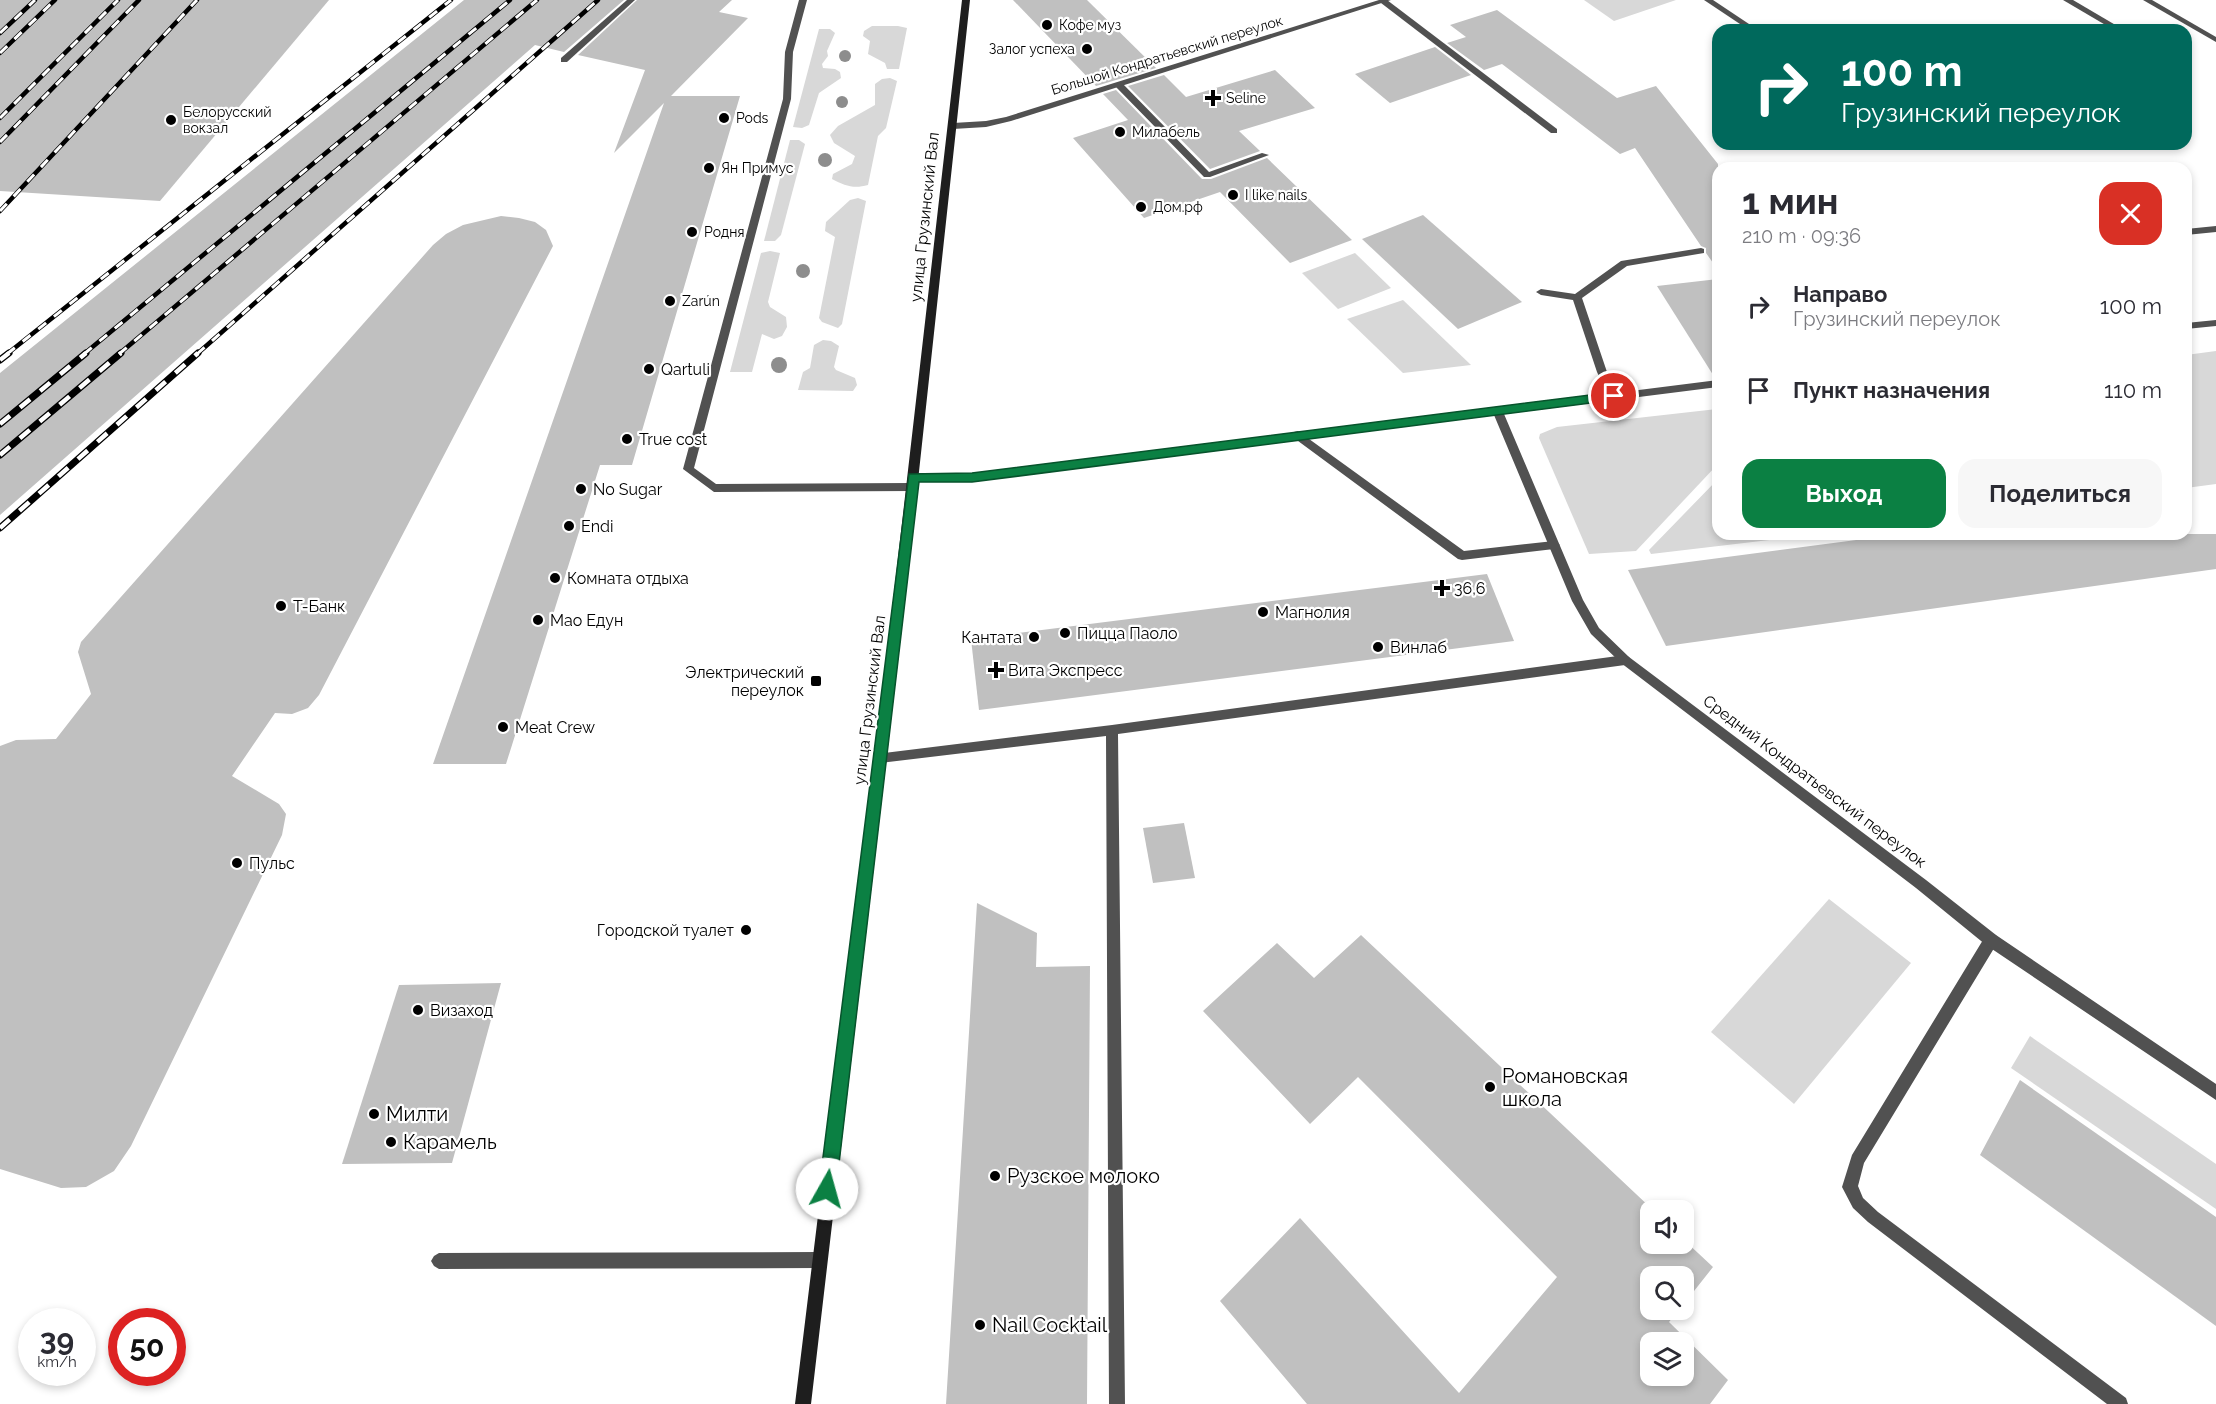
<!DOCTYPE html>
<html lang="ru">
<meta charset="utf-8">
<style>
body{margin:0;font-family:Raleway,sans-serif;background:#f7f7f7;color:#2b2b33;height:100vh;display:flex;flex-direction:column;font-size:22px;white-space:nowrap}
*{box-sizing:border-box;margin:0}
p{font-size:20px;color:#7c7c81}
.icon{flex:none;width:33px;height:33px;fill:none;stroke:currentColor;stroke-width:2;stroke-linecap:round;stroke-linejoin:round}
.map{position:relative;flex:1;overflow:hidden}
.drawer{position:absolute;left:1712px;top:162px;width:480px;height:378px;display:flex;flex-direction:column;background:#fff;border-radius:18px;box-shadow:0 3px 9px #0003}
.drawer>*{flex:none}
.hud{position:absolute;left:1712px;top:24px;width:480px;height:126px;border-radius:18px;box-shadow:0 3px 9px #0003;background:#00695c;color:#fff;overflow:hidden}
.tools{position:absolute;left:1640px;top:1200px;display:grid;gap:12px}
.tools a{display:grid;place-items:center;width:54px;height:54px;border-radius:12px;background:#fff;box-shadow:0 3px 9px #0003;font-size:30px}
.speed{position:absolute;left:18px;top:1308px;display:flex;gap:12px;font-size:30px;font-weight:700;text-align:center}
.speed>*{display:grid;place-content:center;width:78px;height:78px;border-radius:50%;background:#fff;box-shadow:0 3px 9px #0003;line-height:1}
.speed small{font-size:15px;font-weight:400}
.speed .limit{border:9px solid #d22;background:#fff;color:#111}
.pin{position:absolute;display:grid;place-items:center;width:51px;height:51px;color:#fff;margin:-26px;border:3px solid #fff;border-radius:50%;box-shadow:0 2px 6px #0007}
.me{position:absolute;width:66px;margin:-33px;rotate:7deg;stroke-linejoin:round;filter:drop-shadow(0 0 4px #0008)}
.turn{display:flex;align-items:center;gap:21px;height:126px;padding:0 30px;font-size:27px}
.turn .icon{width:78px;height:78px;stroke-width:2.5}
.turn b{display:block;font-size:42px;line-height:51px}
.round{display:grid;place-items:center;flex:none;width:63px;height:63px;border-radius:18px;background:#f7f7f7}
.overview{display:flex;align-items:center;justify-content:space-between;height:102px;padding:0 30px}
h1{font-size:36px;font-weight:700;line-height:45px}
.cta{display:flex;gap:12px;margin-top:auto;padding:12px 30px}
.cta a{flex:1;height:69px;border-radius:18px;background:#0b8043;color:#fff;font-size:24px;font-weight:700;line-height:69px;text-align:center}
.cta a+a{background:#f7f7f7;color:#2b2b33}
ul{padding:0;list-style:none}
li{display:flex;align-items:center;gap:18px;height:84px;padding:0 30px}
li div{flex:1}
li b{display:block;font-size:22px}
li em{font-style:normal}
.map>svg:first-child{display:block}
</style>
<div class="map">
<svg width="2216" height="1404" viewBox="0 0 2216 1404">
<rect width="100%" height="100%" fill="#fff"/>
<g fill="#d8d8d8">
<path d="M 1584,0 L 1676,0 L 1614,21 Z"/>
<path d="M 872,26 L 898,26 L 907,28 L 899,69 L 887,69 L 885,63 L 868,54 L 870,41 L 863,36 L 864,31 Z"/>
<path d="M 819,29 L 830,29 L 835,33 L 827,51 L 828,56 L 822,64 L 823,68 L 835,69 L 840,72 L 841,78 L 819,93 L 809,125 L 802,128 L 793,127 Z"/>
<path d="M 890,78 L 897,81 L 886,128 L 878,136 L 868,185 C 854,189 845,186 832,179 L 833,174 L 852,164 L 855,156 L 834,143 L 830,135 L 838,126 L 875,105 L 875,84 L 882,79 Z"/>
<path d="M 790,140 L 799,140 L 805,144 L 781,235 L 775,241 L 764,241 Z"/>
<path d="M 858,198 L 866,201 L 842,324 L 838,328 L 822,322 L 819,318 L 835,237 L 825,231 L 826,222 L 850,200 Z"/>
<path d="M 770,251 L 780,253 L 768,302 L 770,307 L 786,317 L 787,327 L 782,336 L 774,339 L 762,334 L 752,372 L 730,372 L 761,253 Z"/>
<path d="M 1355,253 L 1391,288 L 1338,309 L 1302,273 Z"/>
<path d="M 1403,300 L 1471,365 L 1403,373 L 1347,319 Z"/>
<path d="M 823,340 L 831,341 L 839,346 L 834,367 L 836,370 L 855,378 L 857,385 L 853,391 L 798,390 L 803,372 L 810,368 L 814,345 Z"/>
<path d="M 2216,351 L 2216,484 L 2186,488 L 2186,355 Z"/>
<path d="M 1717,409 L 1717,465 L 1636,551 L 1589,554 L 1539,438 L 1540,434 L 1557,427 Z"/>
<path d="M 1717,480 L 1718,534 L 1821,534 L 1651,554 L 1649,550 Z"/>
<path d="M 1829,899 L 1911,963 L 1794,1104 L 1711,1032 Z"/>
<path d="M 2030,1036 L 2216,1164 L 2216,1209 L 2011,1068 Z"/>
</g>
<g fill="#c0c0c0" fill-rule="evenodd">
<path d="M 0,0 L 329,0 L 160,201 L 0,191 Z"/>
<path d="M 464,0 L 624,0 L 564,52 L 535,45 L 0,515 L 0,373 Z"/>
<path d="M 637,0 L 732,0 L 719,12 L 748,18 L 671,96 L 740,96 L 632,465 L 600,465 L 506,764 L 433,764 L 664,103 L 614,153 L 645,70 L 578,55 Z"/>
<path d="M 1013,0 L 1087,0 L 1156,68 L 1096,86 Z"/>
<path d="M 1497,10 L 1617,98 L 1656,86 L 1718,164 L 1718,270 L 1706,253 L 1706,248 L 1701,246 L 1635,148 L 1620,154 L 1502,64 L 1484,70 L 1447,43 L 1466,37 L 1450,25 Z"/>
<path d="M 1435,47 L 1471,75 L 1390,103 L 1355,74 Z"/>
<path d="M 1275,70 L 1315,108 L 1239,131 L 1260,151 L 1210,169 L 1128,86 L 1164,75 L 1186,97 Z"/>
<path d="M 1116,90 L 1202,179 L 1211,179 L 1267,158 L 1352,240 L 1290,263 L 1220,192 L 1144,218 L 1073,138 L 1128,120 L 1103,94 Z"/>
<path d="M 1423,215 L 1522,302 L 1458,329 L 1362,239 Z"/>
<path d="M 501,216 L 519,218 L 535,222 L 546,230 L 553,246 L 319,695 L 308,708 L 292,714 L 275,713 L 232,776 L 279,804 L 286,814 L 282,835 L 131,1146 L 114,1171 L 86,1187 L 61,1188 L 0,1169 L 0,746 L 16,740 L 56,739 L 91,694 L 78,652 L 81,642 L 433,245 L 446,234 L 463,225 Z"/>
<path d="M 1718,279 L 1718,378 L 1715,378 L 1657,286 Z"/>
<path d="M 1902,534 L 2216,534 L 2216,569 L 1666,646 L 1628,570 Z"/>
<path d="M 1487,574 L 1514,641 L 979,710 L 971,639 Z"/>
<path d="M 1184,823 L 1195,878 L 1153,883 L 1143,828 Z"/>
<path d="M 977,903 L 1037,933 L 1036,967 L 1090,966 L 1087,1404 L 946,1404 Z"/>
<path d="M 1361,935 L 1653,1210 L 1650,1210 L 1650,1244 L 1683,1244 L 1683,1239 L 1713,1267 L 1683,1305 L 1683,1276 L 1650,1276 L 1650,1310 L 1679,1310 L 1669,1322 L 1728,1380 L 1710,1404 L 1307,1404 L 1220,1301 L 1300,1218 L 1459,1393 L 1557,1277 L 1358,1077 L 1310,1124 L 1203,1011 L 1277,943 L 1314,978 ZM 1650,1342 L 1683,1342 L 1683,1376 L 1650,1376 Z"/>
<path d="M 501,983 L 452,1163 L 342,1164 L 399,985 Z"/>
<path d="M 2020,1080 L 2216,1217 L 2216,1326 L 1980,1155 Z"/>
</g>
<g fill="none" stroke-linecap="round" stroke-linejoin="round">
<g fill="#515151" fill-rule="evenodd">
<path d="M 627,0 L 635,0 L 567,62 L 561,62 L 561,58 Z"/>
<path d="M 799,0 L 807,0 L 793,52 L 791,99 L 694,468 L 716,484 L 912,483 L 917,487 L 912,491 L 714,492 L 683,469 L 783,99 L 785,52 Z"/>
<path d="M 1381,0 L 1387,0 L 1557,129 L 1557,133 L 1551,133 L 1381,3 Z"/>
<path d="M 1704,0 L 1713,0 L 1758,30 L 1749,30 Z"/>
<path d="M 2063,0 L 2073,0 L 2124,30 L 2114,30 Z"/>
<path d="M 1116,83 L 1122,83 L 1209,172 L 1262,153 L 1269,155 L 1210,177 L 1204,177 L 1116,87 Z"/>
<path d="M 2216,226 L 2216,232 L 2186,235 L 2186,229 Z"/>
<path d="M 1701,248 L 1704,249 L 1704,253 L 1627,266 L 1582,298 L 1607,372 L 1619,396 L 1614,400 L 1610,399 L 1597,372 L 1573,300 L 1541,295 L 1536,292 L 1541,289 L 1575,294 L 1621,261 Z"/>
<path d="M 1298,431 L 1464,551 L 1554,541 L 1560,545 L 1554,549 L 1462,560 L 1458,559 L 1294,438 L 1293,435 L 1294,432 Z"/>
<path d="M 1625,655 L 1629,657 L 1631,660 L 1629,663 L 1625,665 L 1118,734 L 1125,1404 L 1109,1404 L 1106,736 L 880,763 L 876,762 L 874,758 L 876,754 L 1112,725 Z"/>
<path d="M 1991,934 L 1996,935 L 1998,940 L 1996,945 L 1864,1163 L 1858,1186 L 1863,1198 L 1878,1212 L 2126,1398 L 2128,1404 L 2107,1404 L 1868,1222 L 1853,1208 L 1842,1187 L 1852,1155 L 1986,935 Z"/>
<path d="M 818,1252 L 823,1255 L 826,1260 L 823,1265 L 818,1268 L 439,1269 L 434,1266 L 431,1261 L 434,1256 L 439,1253 Z"/>
</g>
<g fill="#515151" fill-rule="evenodd">
<path d="M 1379,0 L 1391,0 L 1011,121 L 986,127 L 953,129 L 949,126 L 953,123 L 986,121 L 1006,117 Z"/>
<path d="M 2143,0 L 2152,0 L 2216,37 L 2216,42 Z"/>
<path d="M 2216,320 L 2216,326 L 2186,329 L 2186,323 Z"/>
<path d="M 1718,380 L 1718,387 L 1504,414 L 1583,600 L 1599,628 L 1629,657 L 1926,880 L 1996,935 L 2216,1084 L 2216,1100 L 1986,945 L 1916,888 L 1621,663 L 1591,634 L 1572,601 L 1494,415 L 972,482 L 913,481 L 908,477 L 913,473 L 972,474 Z"/>
</g>
<path fill="#1e1e1e" fill-rule="evenodd" d="M 962,0 L 970,0 L 905,601 L 811,1404 L 795,1404 L 893,601 Z"/>
<g stroke="#000" stroke-width="4.5">
<g id="rail-far1">
<path d="M 0,33 L 35,0"/>
<path d="M 0,53 L 55,0"/>
<path d="M 0,118 L 118,0"/>
<path d="M 0,142 L 139,0"/>
<path d="M 0,211 L 197,0"/>
<path d="M 7,354 L 451,0"/>
<path d="M 84,354 L 510,0"/>
<path d="M 119,354 L 537,0"/>
<path d="M 197,354 L 598,0"/>
</g>
</g>
<g stroke="#000" stroke-width="7">
<g id="rail">
<path d="M 0,360 L 9,353"/>
<path d="M 0,424 L 86,353"/>
<path d="M 0,455 L 121,353"/>
<path d="M 0,528 L 198,353"/>
</g>
</g>
<use href="#rail-far1" stroke="#fff" stroke-width="3" stroke-dasharray="10" stroke-linecap="butt"/>
<use href="#rail" stroke="#fff" stroke-width="4.5" stroke-dasharray="13" stroke-linecap="butt"/>
</g>
<g fill="#8d8d8d">
<circle cx="845" cy="56" r="6"/>
<circle cx="842" cy="102" r="6"/>
<circle cx="825" cy="160" r="7"/>
<circle cx="803" cy="271" r="7"/>
<circle cx="779" cy="365" r="8"/>
</g>
<path fill="#0b8043" stroke="#07532c" stroke-width="1.5" d="M 1614,392 L 1620,396 L 1614,400 L 972,482 L 919,482 L 836,1189 L 833,1195 L 827,1198 L 821,1195 L 819,1189 L 909,474 L 972,473 Z"/>
<g fill="#000" stroke="#fff" stroke-width="2">
<circle cx="1047" cy="25" r="6"/>
<circle cx="1087" cy="49" r="6"/>
<path d="M1210 89h6v6h6v6h-6v6h-6v-6h-6v-6h6z"/>
<circle cx="724" cy="118" r="6"/>
<circle cx="171" cy="120" r="6"/>
<circle cx="1120" cy="132" r="6"/>
<circle cx="709" cy="168" r="6"/>
<circle cx="1233" cy="195" r="6"/>
<circle cx="1141" cy="207" r="6"/>
<circle cx="692" cy="232" r="6"/>
<circle cx="670" cy="301" r="6"/>
<circle cx="649" cy="369" r="6"/>
<circle cx="627" cy="439" r="6"/>
<circle cx="581" cy="489" r="6"/>
<circle cx="569" cy="526" r="6"/>
<circle cx="555" cy="578" r="6"/>
<path d="M1439 579h6v6h6v6h-6v6h-6v-6h-6v-6h6z"/>
<circle cx="281" cy="606" r="6"/>
<circle cx="1263" cy="612" r="6"/>
<circle cx="538" cy="620" r="6"/>
<circle cx="1065" cy="633" r="6"/>
<circle cx="1034" cy="637" r="6"/>
<circle cx="1378" cy="647" r="6"/>
<path d="M993 661h6v6h6v6h-6v6h-6v-6h-6v-6h6z"/>
<rect x="810" y="675" width="12" height="12" rx="3"/>
<circle cx="503" cy="727" r="6"/>
<circle cx="237" cy="863" r="6"/>
<circle cx="746" cy="930" r="6"/>
<circle cx="418" cy="1010" r="6"/>
<circle cx="1490" cy="1087" r="6"/>
<circle cx="374" cy="1114" r="6"/>
<circle cx="391" cy="1142" r="6"/>
<circle cx="995" cy="1176" r="6"/>
<circle cx="980" cy="1325" r="6"/>
</g>
<g text-anchor="middle" stroke-width="4.5" stroke-linejoin="round" paint-order="stroke">
<g font-size="14" fill="#000" stroke="#fff" text-anchor="start">
<text x="1059" y="30">Кофе муз</text>
<text x="1075" y="54" text-anchor="end">Залог успеха</text>
<text x="1226" y="103">Seline</text>
<text x="183" y="117">Белорусский<tspan x="183" dy="16">вокзал</tspan></text>
<text x="736" y="123">Pods</text>
<text x="1132" y="137">Милабель</text>
<text x="721" y="173">Ян Примус</text>
<text x="1245" y="200">I like nails</text>
<text x="1153" y="212">Дом.рф</text>
<text x="704" y="237">Родня</text>
<text x="682" y="306">Zarún</text>
</g>
<g font-size="14" fill="#000" stroke="#fff">
<text transform="translate(1167 55) rotate(-17)" y="5">Большой Кондратьевский переулок</text>
</g>
<g font-size="16" fill="#000" stroke="#fff">
<text transform="translate(924 217) rotate(-84)" y="6">улица Грузинский Вал</text>
<text transform="translate(869 700) rotate(-83)" y="6">улица Грузинский Вал</text>
<text transform="translate(1815 781) rotate(37)" y="6">Средний Кондратьевский переулок</text>
</g>
<g font-size="16" fill="#000" stroke="#fff" text-anchor="start">
<text x="661" y="375">Qartuli</text>
<text x="639" y="445">True cost</text>
<text x="593" y="495">No Sugar</text>
<text x="581" y="532">Endi</text>
<text x="567" y="584">Комната отдыха</text>
<text x="1454" y="594">36,6</text>
<text x="293" y="612">Т-Банк</text>
<text x="1275" y="618">Магнолия</text>
<text x="550" y="626">Мао Едун</text>
<text x="1077" y="639">Пицца Паоло</text>
<text x="1022" y="643" text-anchor="end">Кантата</text>
<text x="1390" y="653">Винлаб</text>
<text x="1008" y="676">Вита Экспресс</text>
<text x="804" y="678" text-anchor="end">Электрический<tspan x="804" dy="18">переулок</tspan></text>
<text x="515" y="733">Meat Crew</text>
<text x="249" y="869">Пульс</text>
<text x="734" y="936" text-anchor="end">Городской туалет</text>
<text x="430" y="1016">Визаход</text>
</g>
<g font-size="20" fill="#000" stroke="#fff" text-anchor="start">
<text x="1502" y="1083">Романовская<tspan x="1502" dy="23">школа</tspan></text>
<text x="386" y="1121">Милти</text>
<text x="403" y="1149">Карамель</text>
<text x="1007" y="1183">Рузское молоко</text>
<text x="992" y="1332">Nail Cocktail</text>
</g>
</g>
</svg>
<div class="tools">
<a><svg class="icon" aria-label="sound" viewBox="0 0 24 24"><path d="M4 9h4l5-4v14l-5-4H4zM17 9q2 3 0 6"/></svg></a>
<a><svg class="icon" aria-label="search" viewBox="0 0 24 24"><circle cx="10" cy="10" r="6"/><path d="M15 15l6 6"/></svg></a>
<a><svg class="icon" aria-label="layers" viewBox="0 0 24 24"><path d="M12 4l9 5-9 5-9-5zM3 14l9 5 9-5"/></svg></a>
</div>
<div class="speed"><div>39<small>km/h</small></div><div class="limit">50</div></div>
<div class="pin" style="left:1614px;top:396px;background:#d93025"><svg class="icon" aria-label="arrive" viewBox="0 0 24 24"><path d="M6 21V4h12l-3 4 3 4H6"/></svg></div>
<svg class="me" style="left:827px;top:1189px" viewBox="-20 -20 40 40"><circle r="19" fill="#fff"/><path d="M0-13L10 11 0 6-10 11z" fill="#0b8043"/></svg>
<div class="hud">
<div class="turn"><svg class="icon" aria-label="right" viewBox="0 0 24 24"><path d="M7 20v-9h11M14 6l5 5-5 5"/></svg><div><b>100 m</b>Грузинский переулок</div></div>
</div>
<section class="drawer">
<div class="overview"><div><h1>1 мин</h1><p>210 m · 09:36</p></div><a class="round" style="background:#d93025;color:#fff"><svg class="icon" aria-label="close" viewBox="0 0 24 24"><path d="M6 6l12 12M18 6L6 18"/></svg></a></div>
<ul>
<li><svg class="icon" aria-label="right" viewBox="0 0 24 24"><path d="M7 20v-9h11M14 6l5 5-5 5"/></svg><div><b>Направо</b><p>Грузинский переулок</p></div><em>100 m</em></li>
<li><svg class="icon" aria-label="arrive" viewBox="0 0 24 24"><path d="M6 21V4h12l-3 4 3 4H6"/></svg><div><b>Пункт назначения</b></div><em>110 m</em></li>
</ul>
<div class="cta"><a>Выход</a><a>Поделиться</a></div>
</section>
</div>
